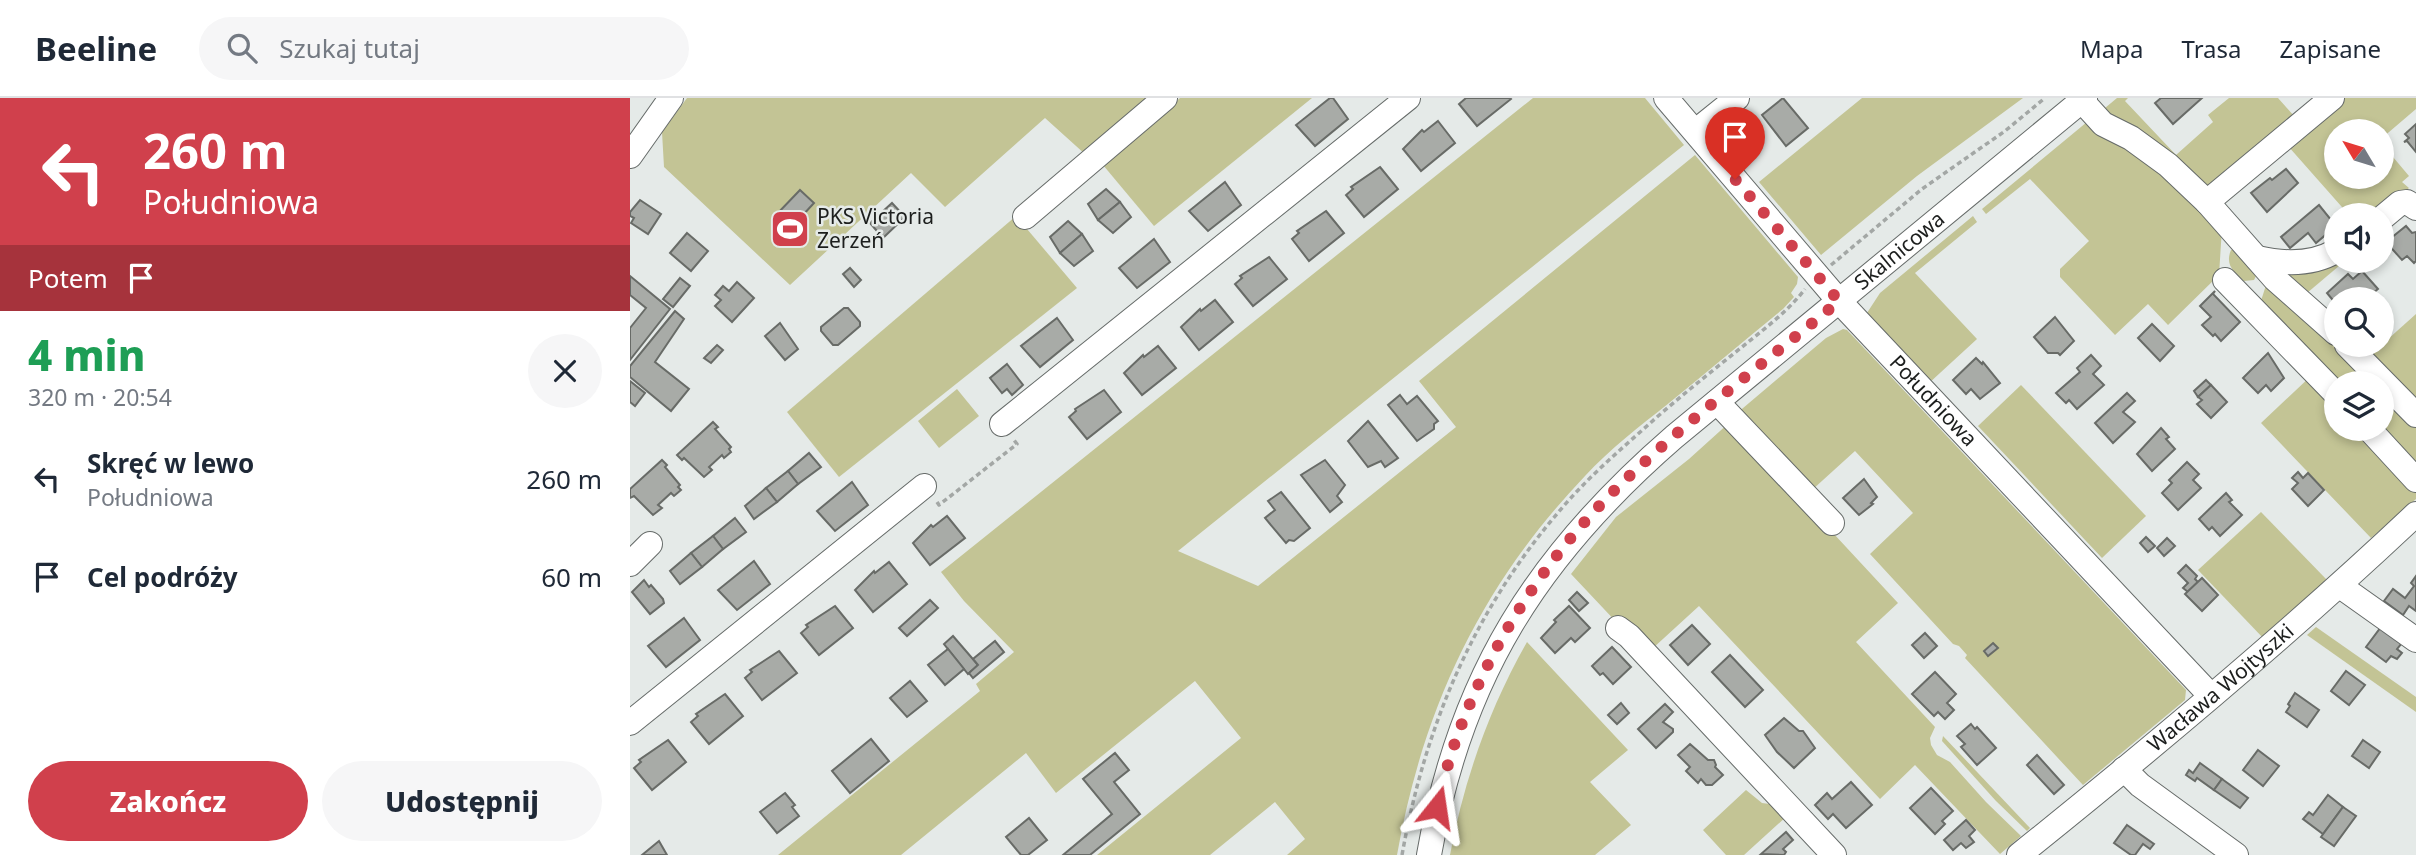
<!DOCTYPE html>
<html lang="pl">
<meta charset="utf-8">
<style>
body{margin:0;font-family:"Noto Sans",sans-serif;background:#f6f6f7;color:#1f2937;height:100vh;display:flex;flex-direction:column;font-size:26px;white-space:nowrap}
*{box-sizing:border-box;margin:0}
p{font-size:23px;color:#747a83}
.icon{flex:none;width:38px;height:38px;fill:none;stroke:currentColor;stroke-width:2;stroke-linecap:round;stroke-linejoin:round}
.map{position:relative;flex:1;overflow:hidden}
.side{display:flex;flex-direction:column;background:#fff;width:630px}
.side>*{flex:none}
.banner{background:#d0404c;color:#fff;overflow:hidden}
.needle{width:46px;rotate:308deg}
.tools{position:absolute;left:1694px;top:21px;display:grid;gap:14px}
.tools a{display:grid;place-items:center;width:70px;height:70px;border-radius:50%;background:#fff;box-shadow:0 4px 10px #0003;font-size:35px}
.pin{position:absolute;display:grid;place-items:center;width:60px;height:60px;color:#fff;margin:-72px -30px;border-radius:50% 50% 50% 0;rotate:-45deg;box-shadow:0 0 7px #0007}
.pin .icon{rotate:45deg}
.me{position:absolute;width:77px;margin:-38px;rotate:15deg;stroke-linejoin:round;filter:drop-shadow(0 0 5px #0008)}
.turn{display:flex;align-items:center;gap:24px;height:147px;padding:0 28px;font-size:32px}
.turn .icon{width:91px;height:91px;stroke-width:2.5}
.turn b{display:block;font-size:49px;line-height:60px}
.then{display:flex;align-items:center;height:66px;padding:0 28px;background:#0003;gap:14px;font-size:26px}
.round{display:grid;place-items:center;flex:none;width:74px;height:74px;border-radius:37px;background:#f6f6f7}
.head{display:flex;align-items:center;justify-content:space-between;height:119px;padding:0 28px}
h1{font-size:42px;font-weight:800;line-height:52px;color:#1e9e55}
.primary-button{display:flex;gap:14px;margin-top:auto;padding:14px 28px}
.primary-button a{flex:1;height:80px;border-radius:42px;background:#d0404c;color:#fff;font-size:28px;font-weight:800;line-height:80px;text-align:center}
.primary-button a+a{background:#f6f6f7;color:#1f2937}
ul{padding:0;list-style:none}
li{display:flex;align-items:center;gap:21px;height:98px;padding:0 28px}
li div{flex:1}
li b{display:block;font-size:26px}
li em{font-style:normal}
header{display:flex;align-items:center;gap:42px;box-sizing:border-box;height:98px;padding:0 35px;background:#fff;border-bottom:2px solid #e0e1e3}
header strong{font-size:33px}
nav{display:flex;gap:38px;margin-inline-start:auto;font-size:24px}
.search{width:490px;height:63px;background:#f6f6f7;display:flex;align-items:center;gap:18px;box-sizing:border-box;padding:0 24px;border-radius:38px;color:#747a83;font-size:26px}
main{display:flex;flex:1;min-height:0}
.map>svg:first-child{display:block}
</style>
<header>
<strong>Beeline</strong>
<div class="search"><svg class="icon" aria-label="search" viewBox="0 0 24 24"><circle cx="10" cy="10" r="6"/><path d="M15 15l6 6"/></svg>Szukaj tutaj</div>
<nav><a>Mapa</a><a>Trasa</a><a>Zapisane</a></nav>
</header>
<main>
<section class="side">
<div class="banner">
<div class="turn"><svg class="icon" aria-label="left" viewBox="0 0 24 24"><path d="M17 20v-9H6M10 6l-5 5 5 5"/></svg><div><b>260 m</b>Południowa</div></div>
<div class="then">Potem<svg class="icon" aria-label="arrive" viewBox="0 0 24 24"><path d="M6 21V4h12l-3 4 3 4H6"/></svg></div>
</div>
<div class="head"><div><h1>4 min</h1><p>320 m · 20:54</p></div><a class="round"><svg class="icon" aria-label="close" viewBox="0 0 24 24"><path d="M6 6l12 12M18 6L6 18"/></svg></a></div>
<ul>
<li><svg class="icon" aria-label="left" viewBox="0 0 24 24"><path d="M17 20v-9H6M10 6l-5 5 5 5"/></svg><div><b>Skręć w lewo</b><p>Południowa</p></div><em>260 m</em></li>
<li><svg class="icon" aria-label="arrive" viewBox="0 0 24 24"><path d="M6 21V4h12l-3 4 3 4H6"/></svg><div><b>Cel podróży</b></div><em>60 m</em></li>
</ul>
<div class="primary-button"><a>Zakończ</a><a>Udostępnij</a></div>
</section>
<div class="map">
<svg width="1786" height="757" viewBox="0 0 1786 757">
<rect width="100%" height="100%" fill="#e5eae8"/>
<g fill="#c3c495">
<path d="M 57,0 L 522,0 L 456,57 L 415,20 L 315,109 L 281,75 L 160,187 L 34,69 L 32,34 Z"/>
<path d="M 550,0 L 682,0 L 524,128 L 473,67 Z"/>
<path d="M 903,0 L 1015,0 L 1054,47 L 548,453 L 628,488 L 826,329 L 789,283 L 1065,57 L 1168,179 L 1167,186 L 1161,195 L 1164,199 L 1153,211 C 1115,242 1077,274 1039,305 C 1010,328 980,351 955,378 C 851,487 793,610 767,757 L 657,757 L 675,741 L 645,704 L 580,757 L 467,757 L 611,640 L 565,583 L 426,695 L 396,655 L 271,757 L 148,757 L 350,593 L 346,586 L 384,554 L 334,503 L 311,474 Z"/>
<path d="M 1232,0 L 1393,0 L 1287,78 L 1191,157 L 1129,84 Z"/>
<path d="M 1487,0 L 1498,0 L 1495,3 L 1546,57 L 1583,24 L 1578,17 L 1599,0 L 1648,0 L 1665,19 L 1581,90 L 1469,15 Z"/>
<path d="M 1715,0 L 1786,0 L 1786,11 L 1752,40 L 1752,33 L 1706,33 L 1706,79 L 1752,79 L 1752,46 L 1779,78 L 1772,84 L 1779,90 L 1746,117 L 1719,117 L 1658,48 Z"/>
<path d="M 1457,24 L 1532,72 L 1592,130 L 1589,177 L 1538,227 L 1518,206 L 1485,237 L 1430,179 L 1430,171 L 1459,143 L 1400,81 L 1356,116 L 1352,111 Z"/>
<path d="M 386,118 L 447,190 L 209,379 L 157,314 Z"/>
<path d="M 1343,118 L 1347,124 L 1285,175 L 1347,241 L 1298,286 L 1235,218 L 1250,195 Z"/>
<path d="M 1610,150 L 1627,176 L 1624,182 L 1614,183 C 1603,174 1595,166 1601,152 Z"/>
<path d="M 1705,162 L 1709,168 L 1677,195 L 1658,185 L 1652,169 Z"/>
<path d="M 1638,181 L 1677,214 L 1742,285 L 1706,285 L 1629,209 Z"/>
<path d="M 1786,216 L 1786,308 L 1738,259 Z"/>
<path d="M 1213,231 L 1217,232 L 1556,592 L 1555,602 L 1453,687 L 1335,560 L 1337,557 L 1329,548 L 1323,546 L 1240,456 L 1283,415 L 1225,353 L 1182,392 L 1106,316 L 1196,240 Z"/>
<path d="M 1682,277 L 1706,302 L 1706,331 L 1734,331 L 1786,389 L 1786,401 L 1741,440 L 1631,325 Z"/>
<path d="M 1391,287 L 1516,418 L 1472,460 L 1348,328 Z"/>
<path d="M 327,291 L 349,318 L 309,350 L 288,323 Z"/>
<path d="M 1752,294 L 1786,327 L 1786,373 L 1752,331 Z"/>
<path d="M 1100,324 L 1268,505 L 1226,544 L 1305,629 L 1300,640 L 1301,647 L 1307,657 L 1320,664 L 1356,704 L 1391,738 L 1370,756 L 1285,667 L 1250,701 L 1069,508 L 1022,551 L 990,528 L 941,476 L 986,419 L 1059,361 Z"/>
<path d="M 1631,414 L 1697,482 L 1635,542 L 1568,472 Z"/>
<path d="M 1686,529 L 1786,599 L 1786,614 L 1677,537 Z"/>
<path d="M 897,544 L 998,652 L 960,684 L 1001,727 L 965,757 L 820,757 C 834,682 859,611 897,544 Z"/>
<path d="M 1313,638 L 1400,730 L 1397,733 L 1366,703 L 1312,643 Z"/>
<path d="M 1116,692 L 1132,705 L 1147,707 L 1157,718 L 1114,757 L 1096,757 L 1073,732 Z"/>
</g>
<g fill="#a8aba7" stroke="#686b67" stroke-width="2">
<path d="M 700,0 L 703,0 L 718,21 L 685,48 L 666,27 Z"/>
<path d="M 836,0 L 880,0 L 881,1 L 847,28 L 829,6 Z"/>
<path d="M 1153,0 L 1178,30 L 1156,48 L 1132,17 Z"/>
<path d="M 1531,0 L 1572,0 L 1543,26 L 1525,5 Z"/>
<path d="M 808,23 L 825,45 L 791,73 L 773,51 L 792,32 L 794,34 Z"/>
<path d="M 1786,26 L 1786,54 L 1777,43 L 1774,44 L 1779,40 L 1775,36 Z"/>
<path d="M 750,69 L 768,91 L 734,119 L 716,97 L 723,91 L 721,89 Z"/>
<path d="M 1656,71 L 1668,85 L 1637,114 L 1621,95 L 1640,80 L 1642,82 Z"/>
<path d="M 595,84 L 611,107 L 578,133 L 559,113 Z"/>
<path d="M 476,91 L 490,104 L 468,122 L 458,106 Z"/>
<path d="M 170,92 L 184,105 L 159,132 L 145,118 Z"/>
<path d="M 10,102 L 31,116 L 18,136 L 1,125 L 4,120 L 0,118 L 0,114 Z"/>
<path d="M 490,104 L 501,119 L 483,135 L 468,122 Z"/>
<path d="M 262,105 L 275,119 L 253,140 L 240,125 Z"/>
<path d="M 1689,107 L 1706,128 L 1686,145 L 1678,135 L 1660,150 L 1651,139 Z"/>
<path d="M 696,113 L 714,135 L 679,163 L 662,141 L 669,135 L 667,133 Z"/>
<path d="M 438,123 L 452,136 L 430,155 L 420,139 Z"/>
<path d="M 1776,128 L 1782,135 L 1786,134 L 1786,163 L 1784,165 L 1777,158 L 1772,162 L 1756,144 Z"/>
<path d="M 57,135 L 78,153 L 61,173 L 40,155 Z"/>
<path d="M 452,136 L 463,153 L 444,168 L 430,155 Z"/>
<path d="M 524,141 L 540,164 L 507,190 L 489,170 Z"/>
<path d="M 639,159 L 657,181 L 623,208 L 605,186 L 612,180 L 610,178 Z"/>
<path d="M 220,170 L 231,182 L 224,189 L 213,176 Z"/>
<path d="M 1732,173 L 1748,191 L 1736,201 L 1706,201 L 1706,206 L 1697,195 L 1718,176 L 1723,181 Z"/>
<path d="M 0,178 L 40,211 L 0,262 L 0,230 L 16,210 L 0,197 Z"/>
<path d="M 50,180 L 60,188 L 43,209 L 33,201 Z"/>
<path d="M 107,184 L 124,200 L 102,224 L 85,208 L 91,202 L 85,197 L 93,188 L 99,193 Z"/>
<path d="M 1585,193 L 1583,196 L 1610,224 L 1591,243 L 1585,236 L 1583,238 L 1572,227 L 1581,219 L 1570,208 Z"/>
<path d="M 585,202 L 603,224 L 569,252 L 551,229 L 570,211 L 571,213 Z"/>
<path d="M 214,210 L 218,210 L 230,224 L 230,228 L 208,247 L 203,247 L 191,233 L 191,229 Z"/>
<path d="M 45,213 L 54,221 L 25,264 L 59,291 L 41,313 L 0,279 L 0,268 Z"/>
<path d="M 1425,219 L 1444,243 L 1430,257 L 1428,255 L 1418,255 L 1404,239 Z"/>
<path d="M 427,220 L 443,242 L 410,269 L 391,248 Z"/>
<path d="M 150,225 L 168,251 L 155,262 L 135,238 Z"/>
<path d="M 1522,226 L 1544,248 L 1530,263 L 1508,240 Z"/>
<path d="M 87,247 L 93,252 L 81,265 L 74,260 Z"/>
<path d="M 528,248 L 546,270 L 512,297 L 494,275 L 513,257 L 514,259 Z"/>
<path d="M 1638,255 L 1654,280 L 1641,293 L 1636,287 L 1628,295 L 1613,280 Z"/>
<path d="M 1461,257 L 1471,268 L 1463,276 L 1474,287 L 1447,311 L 1439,302 L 1436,305 L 1426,295 L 1450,274 L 1447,270 Z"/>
<path d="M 1346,260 L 1352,266 L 1353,264 L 1370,285 L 1350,301 L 1341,291 L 1336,296 L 1323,282 Z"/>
<path d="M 377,266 L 393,287 L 382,297 L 377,291 L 372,295 L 360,280 Z"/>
<path d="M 1576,282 L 1581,287 L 1568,299 L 1564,293 Z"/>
<path d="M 0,283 L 15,295 L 5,308 L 0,304 Z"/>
<path d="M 1581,287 L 1597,304 L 1581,320 L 1567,306 L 1572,302 L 1568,299 Z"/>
<path d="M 474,292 L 491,314 L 457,341 L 439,319 L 446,313 L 445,311 Z"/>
<path d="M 1497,295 L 1505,303 L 1493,314 L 1505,324 L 1483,345 L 1465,325 Z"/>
<path d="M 770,297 L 777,306 L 787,298 L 808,323 L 804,326 L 804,331 L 787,343 L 758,307 Z"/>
<path d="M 738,323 L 768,360 L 755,369 L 751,363 L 738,369 L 718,343 Z"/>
<path d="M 83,324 L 88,329 L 85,331 L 101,349 L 99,351 L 101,354 L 94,360 L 92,357 L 79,369 L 82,372 L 74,379 L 54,360 L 52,362 L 47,357 Z"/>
<path d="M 1531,330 L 1539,339 L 1536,341 L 1545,351 L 1522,373 L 1507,356 Z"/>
<path d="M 179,355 L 191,369 L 168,386 L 158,373 Z"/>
<path d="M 32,362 L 37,367 L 35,369 L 50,387 L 48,389 L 51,392 L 44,398 L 41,395 L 28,407 L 32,410 L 23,417 L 4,398 L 0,400 L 0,391 Z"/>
<path d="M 695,362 L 715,387 L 707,398 L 712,404 L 700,414 L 671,377 Z"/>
<path d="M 1557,364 L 1569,376 L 1563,382 L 1571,390 L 1548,412 L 1532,395 L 1542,385 L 1539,382 Z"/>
<path d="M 158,373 L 168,386 L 147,404 L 136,390 Z"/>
<path d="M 1668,374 L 1673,380 L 1678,375 L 1694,392 L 1678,408 L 1662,391 L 1668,385 L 1662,380 Z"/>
<path d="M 1234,381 L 1247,399 L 1241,405 L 1243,406 L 1229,417 L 1213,400 Z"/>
<path d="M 222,384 L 238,407 L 205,433 L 187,413 Z"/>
<path d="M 136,390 L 147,404 L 124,421 L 115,408 Z"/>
<path d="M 651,394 L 680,430 L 664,443 L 659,442 L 656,445 L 635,420 L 645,412 L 638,403 Z"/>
<path d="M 1596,395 L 1602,402 L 1599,404 L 1612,417 L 1590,438 L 1582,429 L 1579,432 L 1569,421 Z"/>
<path d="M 317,418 L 335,440 L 300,467 L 283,445 L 301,427 L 303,429 Z"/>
<path d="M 105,420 L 116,434 L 93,451 L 83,438 Z"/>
<path d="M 83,438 L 93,451 L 72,469 L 61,455 Z"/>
<path d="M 1516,439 L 1525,448 L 1518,454 L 1510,445 Z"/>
<path d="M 1537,440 L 1545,448 L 1534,458 L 1527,450 Z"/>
<path d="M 61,455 L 72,469 L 50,486 L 40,473 Z"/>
<path d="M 124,463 L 140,486 L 107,512 L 88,492 Z"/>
<path d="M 259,464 L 277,486 L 243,514 L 225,492 L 244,473 L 245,475 Z"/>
<path d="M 1556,467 L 1567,478 L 1565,481 L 1568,484 L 1558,494 L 1553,490 L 1558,485 L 1548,475 Z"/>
<path d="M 1786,478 L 1786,513 L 1779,508 L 1773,517 L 1754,503 L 1763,491 L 1775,500 L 1784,488 L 1781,485 Z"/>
<path d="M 1572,480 L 1588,497 L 1572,513 L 1555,496 Z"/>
<path d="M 14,482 L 19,489 L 21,487 L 33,501 L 34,505 L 20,516 L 2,494 Z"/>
<path d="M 947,494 L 958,505 L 949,513 L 939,502 Z"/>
<path d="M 300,502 L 308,510 L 277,538 L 269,530 Z"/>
<path d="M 205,508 L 223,530 L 189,557 L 171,535 L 178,529 L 176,527 Z"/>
<path d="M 939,508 L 960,530 L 945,544 L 941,540 L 925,555 L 911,540 L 926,524 L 924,522 Z"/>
<path d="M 54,520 L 70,542 L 36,569 L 18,548 Z"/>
<path d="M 1062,527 L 1080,546 L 1058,567 L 1040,547 Z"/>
<path d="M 1751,529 L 1772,545 L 1767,551 L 1772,555 L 1767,561 L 1761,558 L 1756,564 L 1736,549 Z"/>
<path d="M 1295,535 L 1307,548 L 1294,560 L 1282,547 Z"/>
<path d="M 323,538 L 348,567 L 338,576 L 314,546 Z"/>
<path d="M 365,543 L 374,554 L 343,580 L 339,575 L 348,567 L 343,561 Z"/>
<path d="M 1363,545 L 1368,550 L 1358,558 L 1354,553 Z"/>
<path d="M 982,549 L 1001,569 L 983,586 L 973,575 L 970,577 L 962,568 Z"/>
<path d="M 318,551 L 334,571 L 315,587 L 298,567 Z"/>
<path d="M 149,553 L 167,575 L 132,602 L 115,580 L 122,574 L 120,572 Z"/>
<path d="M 1100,557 L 1133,592 L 1115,609 L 1082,574 Z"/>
<path d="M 1716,573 L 1735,587 L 1719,607 L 1701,593 Z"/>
<path d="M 1305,574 L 1326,596 L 1317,605 L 1324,612 L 1315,621 L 1308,614 L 1304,618 L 1282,596 Z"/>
<path d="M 280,583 L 297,603 L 277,619 L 260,600 Z"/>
<path d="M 1665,595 L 1689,612 L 1677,629 L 1656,614 L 1660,608 L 1658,606 Z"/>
<path d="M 95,596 L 113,618 L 79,646 L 61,624 L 68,618 L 66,616 Z"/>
<path d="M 991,605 L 999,615 L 987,626 L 978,617 Z"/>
<path d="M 1035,606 L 1043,614 L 1033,624 L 1043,631 L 1043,634 L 1026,650 L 1008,631 Z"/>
<path d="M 1154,620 L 1169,633 L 1173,633 L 1185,650 L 1164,670 L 1147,654 L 1135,637 Z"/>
<path d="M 1341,626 L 1345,631 L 1347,629 L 1366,650 L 1347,667 L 1331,649 L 1335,646 L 1327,638 Z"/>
<path d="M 241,641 L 259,663 L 220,695 L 202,673 Z"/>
<path d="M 38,642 L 56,664 L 22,692 L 4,670 L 11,664 L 9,662 Z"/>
<path d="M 1733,642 L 1750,654 L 1739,670 L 1722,658 Z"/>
<path d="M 1060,646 L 1078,662 L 1084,662 L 1086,667 L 1085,669 L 1093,677 L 1082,687 L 1076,687 L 1071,681 L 1068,685 L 1056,673 L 1060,669 L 1048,657 Z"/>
<path d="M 1628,652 L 1649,668 L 1633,688 L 1613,672 Z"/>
<path d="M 485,655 L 499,672 L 484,684 L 510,716 L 460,757 L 433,757 L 482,716 L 453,681 Z"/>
<path d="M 1407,657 L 1434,687 L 1424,696 L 1397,667 Z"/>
<path d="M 1570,665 L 1592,681 L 1584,692 L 1567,680 L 1565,683 L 1556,677 L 1559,672 L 1563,675 Z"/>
<path d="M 1592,681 L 1618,700 L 1610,710 L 1584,692 Z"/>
<path d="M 1221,684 L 1242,707 L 1216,730 L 1203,716 L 1198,721 L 1185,707 L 1197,695 L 1202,701 Z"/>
<path d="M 1301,690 L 1323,713 L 1312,723 L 1315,726 L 1305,736 L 1280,710 Z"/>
<path d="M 155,695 L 165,707 L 162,709 L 169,718 L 147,735 L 130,714 Z"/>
<path d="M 1698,697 L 1713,709 L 1693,736 L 1673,721 L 1679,714 L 1683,717 Z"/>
<path d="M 1713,709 L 1726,718 L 1704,748 L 1691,739 Z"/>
<path d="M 399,720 L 417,742 L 398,757 L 391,757 L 376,739 Z"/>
<path d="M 1336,722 L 1345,732 L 1339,738 L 1344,744 L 1336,750 L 1331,745 L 1323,752 L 1314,742 Z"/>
<path d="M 1497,727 L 1524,746 L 1520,751 L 1513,746 L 1505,757 L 1501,757 L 1484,745 Z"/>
<path d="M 1156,734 L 1163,742 L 1153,751 L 1156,754 L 1154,757 L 1131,756 Z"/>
<path d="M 29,743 L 37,757 L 12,757 Z"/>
</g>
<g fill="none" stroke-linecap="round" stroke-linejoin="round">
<g stroke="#666b69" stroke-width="26">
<g id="minor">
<path id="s1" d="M 1036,0 L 1209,203 L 1581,598"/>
<path d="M 1452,3 L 1473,26 L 1501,40 L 1538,67 L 1577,104 L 1645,181 L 1706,235"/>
<path d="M 1066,33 L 1107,0"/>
<path d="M 0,58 L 41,0"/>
<path d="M 1577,104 L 1702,0"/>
<path d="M 395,119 L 535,0"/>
<path d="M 1752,120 L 1770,105 L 1777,104 L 1786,110"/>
<path d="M 1627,160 C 1653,166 1682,167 1706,153"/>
<path d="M 1595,182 L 1706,296"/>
<path d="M 1717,247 L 1786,317"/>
<path d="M 1087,304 L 1202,425"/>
<path d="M 372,326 L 778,0"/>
<path d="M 1739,331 L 1786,382"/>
<path d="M 0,466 L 20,446"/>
<path d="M 1710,488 L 1786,542"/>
<path d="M 988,530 L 999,538 L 1204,757"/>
<path d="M 0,625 L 294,388"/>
<path d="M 1494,671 L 1510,687 L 1606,757"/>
<path id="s2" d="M 799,757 C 830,578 908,457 1044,339 L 1455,0"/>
<path id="s3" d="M 1389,757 C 1525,648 1659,536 1786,416"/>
</g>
</g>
<g stroke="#a3a7a5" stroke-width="3.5" stroke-dasharray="5 3.5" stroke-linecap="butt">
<path d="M 1201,167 L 1292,91 L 1375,33 L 1415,0"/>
<path d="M 307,404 L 309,407 L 387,346 L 384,342"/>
<path d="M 772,757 C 796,623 847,505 939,402 C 966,372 997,346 1027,319 C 1057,293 1087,269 1117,245 C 1138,228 1159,212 1175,191"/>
</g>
<use href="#minor" stroke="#fff" stroke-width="24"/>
</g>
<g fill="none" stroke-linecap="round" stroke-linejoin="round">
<path stroke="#d0404c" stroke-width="12" stroke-dasharray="0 21.6" d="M 807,709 C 833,589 901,473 989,388 C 1058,321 1136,264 1209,203 L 1105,81"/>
</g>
<defs>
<g id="stadium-square" transform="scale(2.0125)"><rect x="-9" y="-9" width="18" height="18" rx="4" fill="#d0404c" stroke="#e5eae8"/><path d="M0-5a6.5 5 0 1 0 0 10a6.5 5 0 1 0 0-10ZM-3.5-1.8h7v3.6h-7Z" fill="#fff"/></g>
</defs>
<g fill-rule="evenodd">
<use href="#stadium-square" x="160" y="131"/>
</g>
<g text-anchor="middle" stroke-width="5" stroke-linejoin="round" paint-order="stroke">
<g font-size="21" fill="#1c1e1d" stroke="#e5eae8" text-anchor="start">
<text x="187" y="126">PKS Victoria<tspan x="187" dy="24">Zerzeń</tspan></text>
</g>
<g font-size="21" fill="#1c1e1d" stroke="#e5eae8">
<text dy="7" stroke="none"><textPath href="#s2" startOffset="788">Skalnicowa</textPath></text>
<text dy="7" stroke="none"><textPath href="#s1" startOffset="404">Południowa</textPath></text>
<text dy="7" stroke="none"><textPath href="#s3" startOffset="262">Wacława Wojtyszki</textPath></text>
</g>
</g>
</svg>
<div class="tools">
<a><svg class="needle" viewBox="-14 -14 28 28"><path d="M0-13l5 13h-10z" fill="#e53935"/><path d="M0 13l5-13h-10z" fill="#747a83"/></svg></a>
<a><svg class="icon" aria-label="sound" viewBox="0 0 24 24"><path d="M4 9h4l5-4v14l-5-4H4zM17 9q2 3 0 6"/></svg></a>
<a><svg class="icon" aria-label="search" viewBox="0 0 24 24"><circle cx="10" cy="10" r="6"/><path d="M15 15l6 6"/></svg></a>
<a><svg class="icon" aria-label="layers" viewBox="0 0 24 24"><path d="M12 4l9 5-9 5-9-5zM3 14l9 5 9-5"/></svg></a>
</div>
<div class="pin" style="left:1105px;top:81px;background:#d93025"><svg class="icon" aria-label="arrive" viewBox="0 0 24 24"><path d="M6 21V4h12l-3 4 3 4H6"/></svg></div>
<svg class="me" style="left:807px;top:709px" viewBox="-20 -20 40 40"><path d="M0-17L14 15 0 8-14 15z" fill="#d0404c" stroke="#fff" stroke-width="4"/></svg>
</div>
</main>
